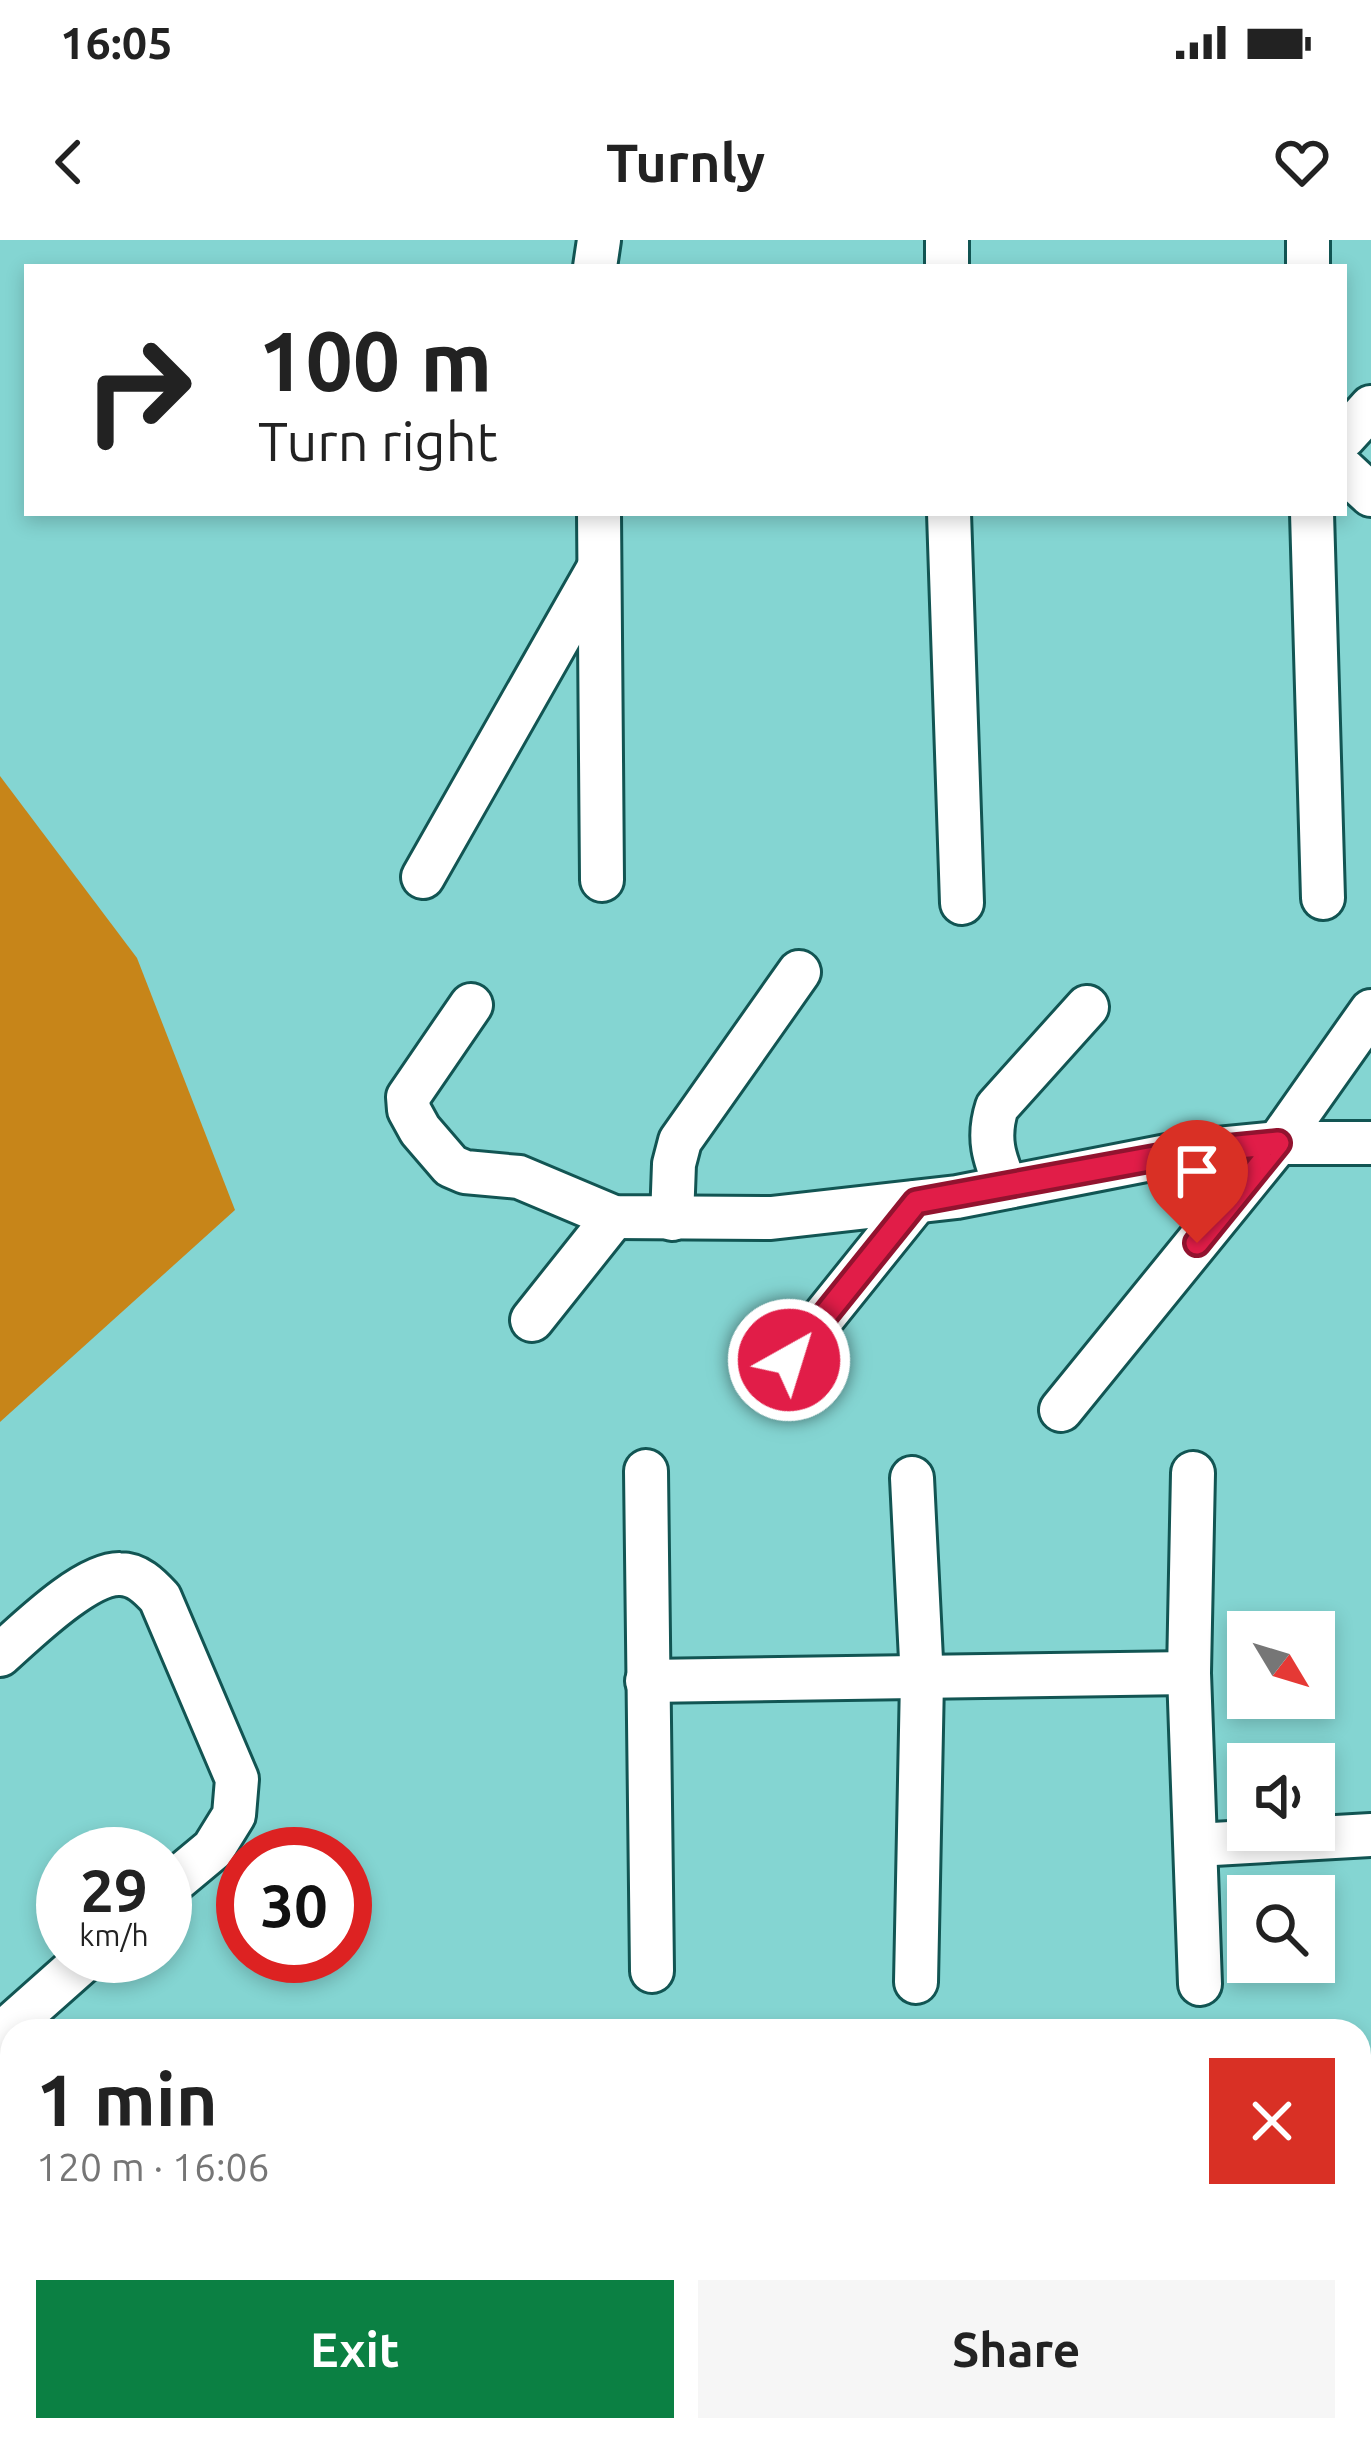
<!DOCTYPE html>
<meta charset="utf-8">
<style>
body{margin:0;font-family:Ubuntu,sans-serif;background:#f6f6f6;color:#222;height:100vh;display:flex;flex-direction:column;font-size:45px;white-space:nowrap}
*{box-sizing:border-box;margin:0}
p{font-size:39px;color:#767676}
.icon{flex:none;width:66px;height:66px;fill:none;stroke:currentColor;stroke-width:2;stroke-linecap:round;stroke-linejoin:round}
.map{position:relative;flex:1;overflow:hidden}
.drawer{position:absolute;left:0px;top:1779px;width:1371px;height:423px;display:flex;flex-direction:column;background:#fff;border-radius:36px 36px 0 0;box-shadow:0 6px 18px #0003}
.drawer>*{flex:none}
.banner{position:absolute;left:24px;top:24px;width:1323px;height:252px;border-radius:0px;box-shadow:0 6px 18px #0003;background:#fff;color:#222;overflow:hidden}
.needle{width:78px;rotate:128deg}
.tools{position:absolute;left:1227px;top:1371px;display:grid;gap:24px}
.tools a{display:grid;place-items:center;width:108px;height:108px;border-radius:0px;background:#fff;box-shadow:0 6px 18px #0003;font-size:60px}
.speed{position:absolute;left:36px;top:1587px;display:flex;gap:24px;font-size:60px;font-weight:700;text-align:center}
.speed>*{display:grid;place-content:center;width:156px;height:156px;border-radius:50%;background:#fff;box-shadow:0 6px 18px #0003;line-height:1}
.speed small{font-size:30px;font-weight:400}
.speed .limit{border:18px solid #d22;background:#fff;color:#111}
.pin{position:absolute;display:grid;place-items:center;width:102px;height:102px;color:#fff;margin:-123px -51px;border-radius:50% 50% 50% 0;rotate:-45deg;box-shadow:0 0 12px #0007}
.pin .icon{rotate:45deg}
.me{position:absolute;width:132px;margin:-66px;rotate:39deg;stroke-linejoin:round;filter:drop-shadow(0 0 9px #0008)}
.turn{display:flex;align-items:center;gap:42px;height:252px;padding:0 36px;font-size:54px}
.turn .icon{width:156px;height:156px;stroke-width:2.5}
.turn b{display:block;font-size:84px;line-height:102px}
.round{display:grid;place-items:center;flex:none;width:126px;height:126px;border-radius:0px;background:#f6f6f6}
.summary{display:flex;align-items:center;justify-content:space-between;height:204px;padding:0 36px}
h1{font-size:72px;font-weight:700;line-height:90px}
.primary-button{display:flex;gap:24px;margin-top:auto;padding:24px 36px}
.primary-button a{flex:1;height:138px;border-radius:0px;background:#0b8043;color:#fff;font-size:48px;font-weight:700;line-height:138px;text-align:center}
.primary-button a+a{background:#f6f6f6;color:#222}
.status{display:flex;justify-content:space-between;align-items:center;height:84px;padding:0 60px;background:#fff;direction:ltr}
.status svg{height:33px;fill:currentColor}
header{display:flex;justify-content:space-between;align-items:center;height:156px;padding:0 36px;background:#fff;font-size:54px;font-weight:700}
.map>svg:first-child{display:block}
</style>
<div class="status"><b>16:05</b><svg viewBox="0 0 49 12"><path d="M0 12V9h3v3zM5 12V6h3v6zM10 12V3h3v9zM15 12V0h3v12zM26 1h20v11H26zM47 4h2v5h-2z"/></svg></div>
<header><svg class="icon" aria-label="back" viewBox="0 0 24 24"><path d="M15 5l-7 7 7 7"/></svg>Turnly<svg class="icon" aria-label="heart" viewBox="0 0 24 24"><path d="M12 20l-8-8c-3-5 5-10 8-4 3-6 11-1 8 4z"/></svg></header>
<div class="map">
<svg width="1371" height="2200" viewBox="0 0 1371 2200">
<rect width="100%" height="100%" fill="#84d5d2"/>
<path fill="#c78519" d="M 0,536 L 137,718 L 235,970 L 0,1182 Z"/>
<g fill="none" stroke-linecap="round" stroke-linejoin="round">
<g stroke="#125553" stroke-width="48">
<g id="street">
<path d="M 947,0 L 947,27"/>
<path d="M 1308,0 L 1308,27"/>
<path d="M 595,27 L 599,0"/>
<path d="M 1344,197 L 1371,167"/>
<path d="M 1344,230 L 1371,255"/>
<path d="M 599,273 L 602,640"/>
<path d="M 949,273 L 962,663"/>
<path d="M 1312,273 L 1323,658"/>
<path d="M 423,637 L 598,329"/>
<path d="M 471,765 L 408,857 L 409,870 L 420,890 L 451,926 L 465,932 L 519,937 L 614,977 L 771,978 L 957,957 L 1187,912 L 1278,903 L 1371,903"/>
<path d="M 1006,947 C 994,918 987,898 997,867 L 1087,767"/>
<path d="M 672,979 L 674,924 L 680,901 L 799,732"/>
<path d="M 532,1080 L 614,977"/>
<path d="M 789,1120 L 916,962"/>
<path d="M 1061,1170 L 1278,903 L 1371,771"/>
<path d="M 646,1231 L 652,1731"/>
<path d="M 1193,1233 L 1189,1433 L 1200,1744"/>
<path d="M 912,1238 L 922,1440 L 916,1742"/>
<path d="M 0,1415 C 25,1393 85,1333 120,1334 C 137,1334 149,1346 160,1358 L 237,1539 L 234,1575 L 213,1609 L 165,1649"/>
<path d="M 647,1441 L 1189,1433"/>
<path d="M 1196,1605 L 1371,1595"/>
<path d="M 0,1795 L 89,1716"/>
<path d="M 1359,1941 L 1371,1941"/>
<path d="M 153,2190 L 162,2200"/>
<path d="M 1225,2190 L 1225,2200"/>
<path d="M 428,2200 L 440,2190"/>
</g>
</g>
<use href="#street" stroke="#fff" stroke-width="42"/>
</g>
<g fill="none" stroke-linecap="round" stroke-linejoin="round">
<g stroke="#92132f" stroke-width="30">
<path id="route" d="M 789,1120 L 916,962 L 1187,912 L 1278,903 L 1197,1003"/>
</g>
<use href="#route" stroke="#e11d48" stroke-width="21"/>
</g>
</svg>
<div class="tools">
<a><svg class="needle" viewBox="-14 -14 28 28"><path d="M0-13l5 13h-10z" fill="#e53935"/><path d="M0 13l5-13h-10z" fill="#767676"/></svg></a>
<a><svg class="icon" aria-label="sound" viewBox="0 0 24 24"><path d="M4 9h4l5-4v14l-5-4H4zM17 9q2 3 0 6"/></svg></a>
<a><svg class="icon" aria-label="search" viewBox="0 0 24 24"><circle cx="10" cy="10" r="6"/><path d="M15 15l6 6"/></svg></a>
</div>
<div class="speed"><div>29<small>km/h</small></div><div class="limit">30</div></div>
<div class="pin" style="left:1197px;top:1003px;background:#d93025"><svg class="icon" aria-label="arrive" viewBox="0 0 24 24"><path d="M6 21V4h12l-3 4 3 4H6"/></svg></div>
<svg class="me" style="left:789px;top:1120px" viewBox="-20 -20 40 40"><circle r="17" fill="#e11d48" stroke="#fff" stroke-width="3"/><path d="M0-11L8 9 0 5-8 9z" fill="#fff"/></svg>
<div class="banner">
<div class="turn"><svg class="icon" aria-label="right" viewBox="0 0 24 24"><path d="M7 20v-9h11M14 6l5 5-5 5"/></svg><div><b>100 m</b>Turn right</div></div>
</div>
<section class="drawer">
<div class="summary"><div><h1>1 min</h1><p>120 m · 16:06</p></div><a class="round" style="background:#d93025;color:#fff"><svg class="icon" aria-label="close" viewBox="0 0 24 24"><path d="M6 6l12 12M18 6L6 18"/></svg></a></div>
<div class="primary-button"><a>Exit</a><a>Share</a></div>
</section>
</div>
